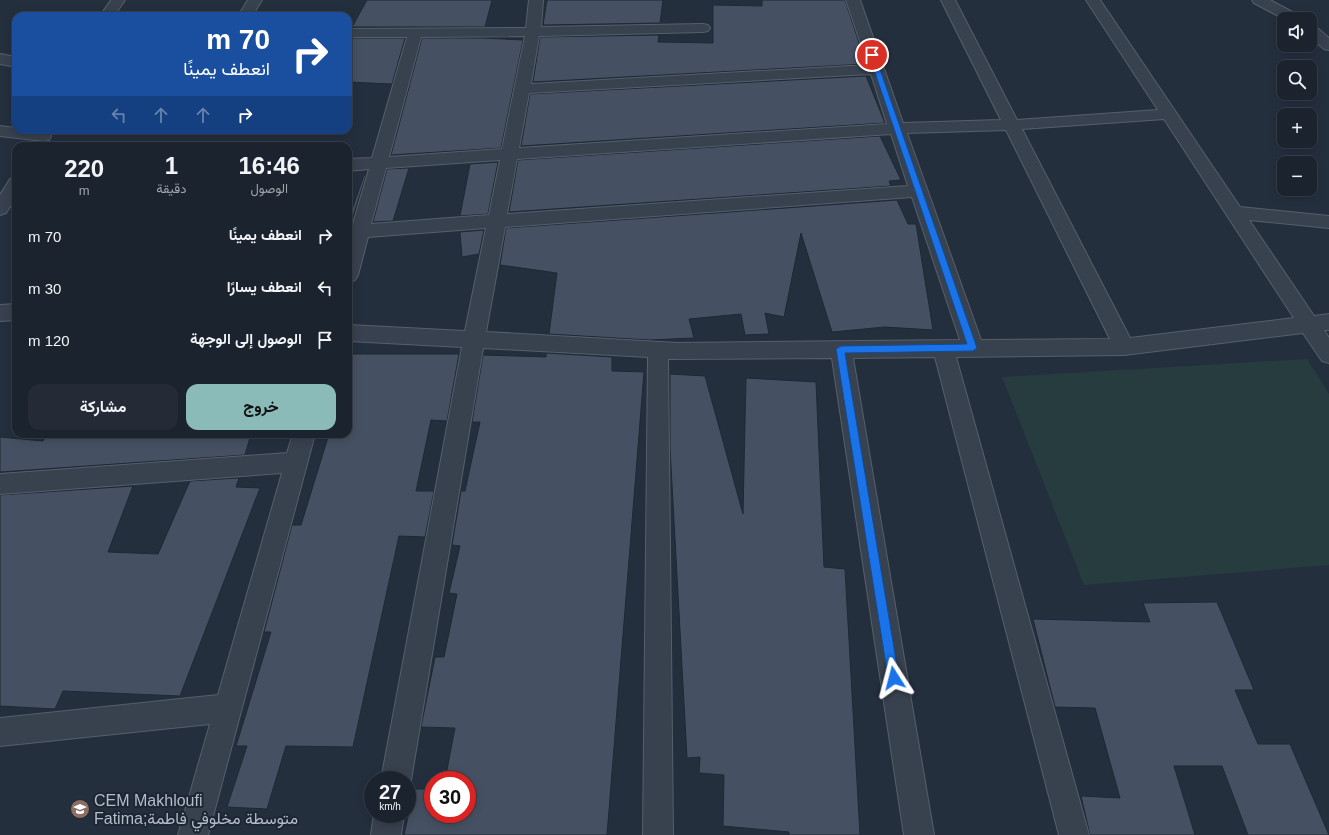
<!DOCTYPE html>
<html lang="ar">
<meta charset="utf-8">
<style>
body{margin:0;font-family:Helvetica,Vazirmatn,sans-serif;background:#242b36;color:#f1f3f6;direction:rtl;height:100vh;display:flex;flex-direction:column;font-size:15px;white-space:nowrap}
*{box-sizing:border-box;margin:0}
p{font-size:13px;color:#a0a4aa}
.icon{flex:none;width:22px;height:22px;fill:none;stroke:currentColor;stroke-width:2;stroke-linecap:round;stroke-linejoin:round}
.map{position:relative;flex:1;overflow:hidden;direction:ltr}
.drawer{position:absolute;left:12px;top:142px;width:340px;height:296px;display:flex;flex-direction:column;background:#1b232e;border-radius:12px;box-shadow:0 2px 10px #0003,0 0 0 1px #39404a;direction:rtl}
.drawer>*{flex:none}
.top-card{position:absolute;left:12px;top:12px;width:340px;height:122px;border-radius:12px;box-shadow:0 2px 10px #0003,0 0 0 1px #39404a;direction:rtl;background:#1a4fa0;color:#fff;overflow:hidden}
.tools{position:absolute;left:1277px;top:12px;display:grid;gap:8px}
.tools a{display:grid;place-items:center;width:40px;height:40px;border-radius:8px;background:#1b232e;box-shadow:0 2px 10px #0003,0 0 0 1px #39404a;font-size:20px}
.speed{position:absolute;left:364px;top:771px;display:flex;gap:8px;font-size:20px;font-weight:700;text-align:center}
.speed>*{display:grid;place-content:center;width:52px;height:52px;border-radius:50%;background:#1b232e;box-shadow:0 2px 10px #0003,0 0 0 1px #39404a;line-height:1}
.speed small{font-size:10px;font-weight:400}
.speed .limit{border:6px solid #d22;background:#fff;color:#111}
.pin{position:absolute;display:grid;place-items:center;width:34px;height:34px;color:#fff;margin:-17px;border:2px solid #fff;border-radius:50%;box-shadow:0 1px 4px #0007}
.me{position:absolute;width:44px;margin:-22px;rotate:351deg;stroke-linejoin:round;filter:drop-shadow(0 0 3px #0008)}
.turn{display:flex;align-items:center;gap:14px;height:84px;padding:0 16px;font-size:18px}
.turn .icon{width:52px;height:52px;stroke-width:2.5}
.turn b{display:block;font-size:28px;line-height:34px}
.lanes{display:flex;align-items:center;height:38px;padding:0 16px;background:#0003;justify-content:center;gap:20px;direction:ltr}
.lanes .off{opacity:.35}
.eta{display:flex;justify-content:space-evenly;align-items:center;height:68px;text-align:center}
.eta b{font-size:24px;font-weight:700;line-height:28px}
.action{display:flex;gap:8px;margin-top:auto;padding:8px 16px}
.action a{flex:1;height:46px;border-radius:12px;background:#8bbbb9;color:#111;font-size:16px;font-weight:700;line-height:46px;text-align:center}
.action a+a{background:#242b36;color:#f1f3f6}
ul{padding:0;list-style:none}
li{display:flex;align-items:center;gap:12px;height:52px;padding:0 16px}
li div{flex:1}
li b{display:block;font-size:15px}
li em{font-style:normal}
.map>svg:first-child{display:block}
</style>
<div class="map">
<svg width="1329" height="835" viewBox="0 0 1329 835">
<rect width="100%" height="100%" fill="#242f3e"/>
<path fill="#263c3f" d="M 1307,359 L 1329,394 L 1329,565 L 1084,585 L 1002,377 Z"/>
<g fill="#455162" stroke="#1f2835">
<path d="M 367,0 L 492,0 L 485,27 L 352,27 Z"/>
<path d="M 547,0 L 663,0 L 660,23 L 543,25 Z"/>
<path d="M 762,0 L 845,0 L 866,64 L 533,82 L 540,37 L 659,35 L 658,42 L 713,43 L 713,5 L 762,6 Z"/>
<path d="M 348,38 L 405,38 L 392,84 L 348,82 Z"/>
<path d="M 422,38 L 482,38 L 523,40 L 501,148 L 391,155 Z"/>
<path d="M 866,76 L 885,123 L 521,146 L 530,94 Z"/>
<path d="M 880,136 L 901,180 L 889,181 L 891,186 L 509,212 L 518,160 Z"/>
<path d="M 498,162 L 488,214 L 460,216 L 470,164 Z"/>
<path d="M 409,168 L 393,221 L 373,222 L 387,169 Z"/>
<path d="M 364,175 L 366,175 L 350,227 L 348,227 L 348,221 Z"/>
<path d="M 897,200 L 908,224 L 916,224 L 933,330 L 885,327 L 832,332 L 801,233 L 784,317 L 765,313 L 769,334 L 745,335 L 741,314 L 689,319 L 694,338 L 649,340 L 549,334 L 557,273 L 500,265 L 506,228 Z"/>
<path d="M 484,230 L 479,254 L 462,257 L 460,232 Z"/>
<path d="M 546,353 L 612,357 L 612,371 L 644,372 L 607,835 L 404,835 L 414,789 L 433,789 L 433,814 L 467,814 L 467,780 L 445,780 L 455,728 L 421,727 L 435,657 L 444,657 L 457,594 L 449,593 L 460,546 L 452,545 L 461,491 L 465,491 L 480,422 L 472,422 L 483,355 L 546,357 Z"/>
<path d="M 353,354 L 459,354 L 447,421 L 431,420 L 416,491 L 434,491 L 425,537 L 399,536 L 353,747 L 286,746 L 267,809 L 227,807 L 247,746 L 236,746 L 271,632 L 264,632 L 292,525 L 301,525 L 329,434 L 348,434 L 348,370 Z"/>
<path d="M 670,374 L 705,376 L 743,514 L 746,378 L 816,382 L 824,567 L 845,569 L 860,835 L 789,835 L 789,832 L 723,826 L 724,775 L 699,773 L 700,757 L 687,758 L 670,448 Z"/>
<path d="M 48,434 L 251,434 L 245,455 L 0,472 L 0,437 L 43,441 Z"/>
<path d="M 239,478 L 236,487 L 260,488 L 180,696 L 63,691 L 55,709 L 0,706 L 0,495 L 133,486 L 108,552 L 158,554 L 190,481 Z"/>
<path d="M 1217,602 L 1254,690 L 1235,690 L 1258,744 L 1290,744 L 1329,835 L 1248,835 L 1222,766 L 1174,766 L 1195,835 L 1090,835 L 1081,796 L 1120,798 L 1095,708 L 1055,707 L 1033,619 L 1150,622 L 1143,603 Z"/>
</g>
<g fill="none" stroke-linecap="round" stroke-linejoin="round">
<g stroke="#565f6c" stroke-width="2">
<g id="minor">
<path d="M 111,0 L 125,0 L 114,16 L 100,16 Z"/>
<path d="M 248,0 L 262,0 L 252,16 L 238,16 Z"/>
<path d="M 529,0 L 543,0 L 541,27 L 703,24 L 708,25 L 710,28 L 708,31 L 703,32 L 539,36 L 531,84 L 868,65 L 846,0 L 860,0 L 903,123 L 1001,120 L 941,0 L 955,0 L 1017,120 L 1158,110 L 1086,0 L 1100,0 L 1240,207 L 1329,216 L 1329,228 L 1249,220 L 1314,316 L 1329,314 L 1329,330 L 1324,330 L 1329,338 L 1329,363 L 1322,361 L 1303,333 L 1124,355 L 956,357 L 1089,835 L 1059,835 L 935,357 L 853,358 L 934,835 L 904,835 L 832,358 L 668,359 L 673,835 L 643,835 L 648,357 L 483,348 L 411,780 L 407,788 L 407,780 L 381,780 L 462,347 L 348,341 L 348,325 L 465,331 L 486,228 L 368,237 L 358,275 L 355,280 L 348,282 L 348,241 L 369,169 L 348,171 L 348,159 L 372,158 L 407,37 L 348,37 L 348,29 L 526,28 ZM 525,36 L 502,149 L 389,157 L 421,37 ZM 871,74 L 887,124 L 519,148 L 529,93 ZM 1164,119 L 1294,318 L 1130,338 L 1022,129 ZM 1006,130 L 1110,339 L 981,340 L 907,133 ZM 891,134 L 908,186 L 507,214 L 517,159 ZM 500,160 L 489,215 L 371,224 L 386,168 ZM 912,197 L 960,340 L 678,343 L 486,332 L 505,227 Z"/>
<path d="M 1252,0 L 1270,0 L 1300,16 L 1302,19 L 1284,19 L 1254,3 Z"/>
<path d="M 1310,25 L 1315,26 L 1329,38 L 1329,50 L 1324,49 L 1310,37 Z"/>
<path d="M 0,54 L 16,57 L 16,67 L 0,64 Z"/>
<path d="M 0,126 L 16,128 L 16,130 L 36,130 L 49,132 L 51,136 L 49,140 L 43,141 L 0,136 Z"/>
<path d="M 16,177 L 16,197 L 6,213 L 0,215 L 0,195 L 10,179 Z"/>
<path d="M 16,304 L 16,320 L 0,321 L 0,305 Z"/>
<path d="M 293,434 L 315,434 L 208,835 L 178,835 L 210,724 L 0,746 L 0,718 L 218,695 L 282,473 L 0,494 L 0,474 L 287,453 Z"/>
<path d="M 374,814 L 404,814 L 401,835 L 371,835 Z"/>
</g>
</g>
<use href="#minor" fill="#38414e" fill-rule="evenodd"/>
</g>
<path fill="#1a73e8" stroke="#114b97" d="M 869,54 L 875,55 L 977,348 L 973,351 L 845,353 L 899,678 L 898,682 L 894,684 L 890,682 L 888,678 L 836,349 L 841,346 L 967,344 L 869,55 Z"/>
<defs>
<g id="school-disc" transform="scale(1)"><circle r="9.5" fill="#8d6e63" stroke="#1d2633"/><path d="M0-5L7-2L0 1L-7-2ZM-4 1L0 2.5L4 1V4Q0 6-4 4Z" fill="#fff"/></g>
</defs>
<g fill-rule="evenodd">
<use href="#school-disc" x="80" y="809"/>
</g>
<g text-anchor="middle" stroke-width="4" stroke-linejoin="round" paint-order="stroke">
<g font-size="16" fill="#b4bcc9" stroke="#1d2633" text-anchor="start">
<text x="94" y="806">CEM Makhloufi<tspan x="94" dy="18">Fatima;متوسطة مخلوفي فاطمة</tspan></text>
</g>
</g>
</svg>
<div class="tools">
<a><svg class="icon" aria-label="sound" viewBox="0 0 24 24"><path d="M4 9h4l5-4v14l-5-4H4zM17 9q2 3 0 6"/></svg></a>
<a><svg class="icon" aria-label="search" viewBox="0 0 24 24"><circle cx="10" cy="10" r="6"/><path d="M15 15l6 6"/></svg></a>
<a>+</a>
<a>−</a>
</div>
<div class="speed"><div>27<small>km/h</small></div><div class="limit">30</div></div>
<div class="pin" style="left:872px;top:55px;background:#d93025"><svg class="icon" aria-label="arrive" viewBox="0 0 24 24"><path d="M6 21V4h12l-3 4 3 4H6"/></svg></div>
<svg class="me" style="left:894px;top:678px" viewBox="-20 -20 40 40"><path d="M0-17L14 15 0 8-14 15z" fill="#1a73e8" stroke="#fff" stroke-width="4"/></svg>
<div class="top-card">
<div class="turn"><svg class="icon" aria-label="right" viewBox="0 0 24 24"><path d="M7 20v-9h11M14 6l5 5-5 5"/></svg><div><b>70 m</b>انعطف يمينًا</div></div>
<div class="lanes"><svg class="icon off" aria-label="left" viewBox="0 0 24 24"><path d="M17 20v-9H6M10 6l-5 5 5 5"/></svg><svg class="icon off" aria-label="ahead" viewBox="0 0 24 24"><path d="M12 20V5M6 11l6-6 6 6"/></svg><svg class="icon off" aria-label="ahead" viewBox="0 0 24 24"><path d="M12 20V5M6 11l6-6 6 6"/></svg><svg class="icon" aria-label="right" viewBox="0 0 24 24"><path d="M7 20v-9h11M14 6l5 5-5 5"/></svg></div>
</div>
<section class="drawer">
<div class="eta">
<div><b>16:46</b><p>الوصول</p></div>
<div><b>1</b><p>دقيقة</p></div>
<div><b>220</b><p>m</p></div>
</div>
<ul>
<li><svg class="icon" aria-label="right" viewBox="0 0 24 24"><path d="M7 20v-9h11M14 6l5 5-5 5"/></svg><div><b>انعطف يمينًا</b></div><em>70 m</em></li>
<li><svg class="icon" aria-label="left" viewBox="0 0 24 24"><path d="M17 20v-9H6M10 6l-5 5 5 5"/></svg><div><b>انعطف يسارًا</b></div><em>30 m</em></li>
<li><svg class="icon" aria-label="arrive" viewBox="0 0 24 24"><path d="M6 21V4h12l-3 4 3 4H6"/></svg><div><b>الوصول إلى الوجهة</b></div><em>120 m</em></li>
</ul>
<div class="action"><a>خروج</a><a>مشاركة</a></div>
</section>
</div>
